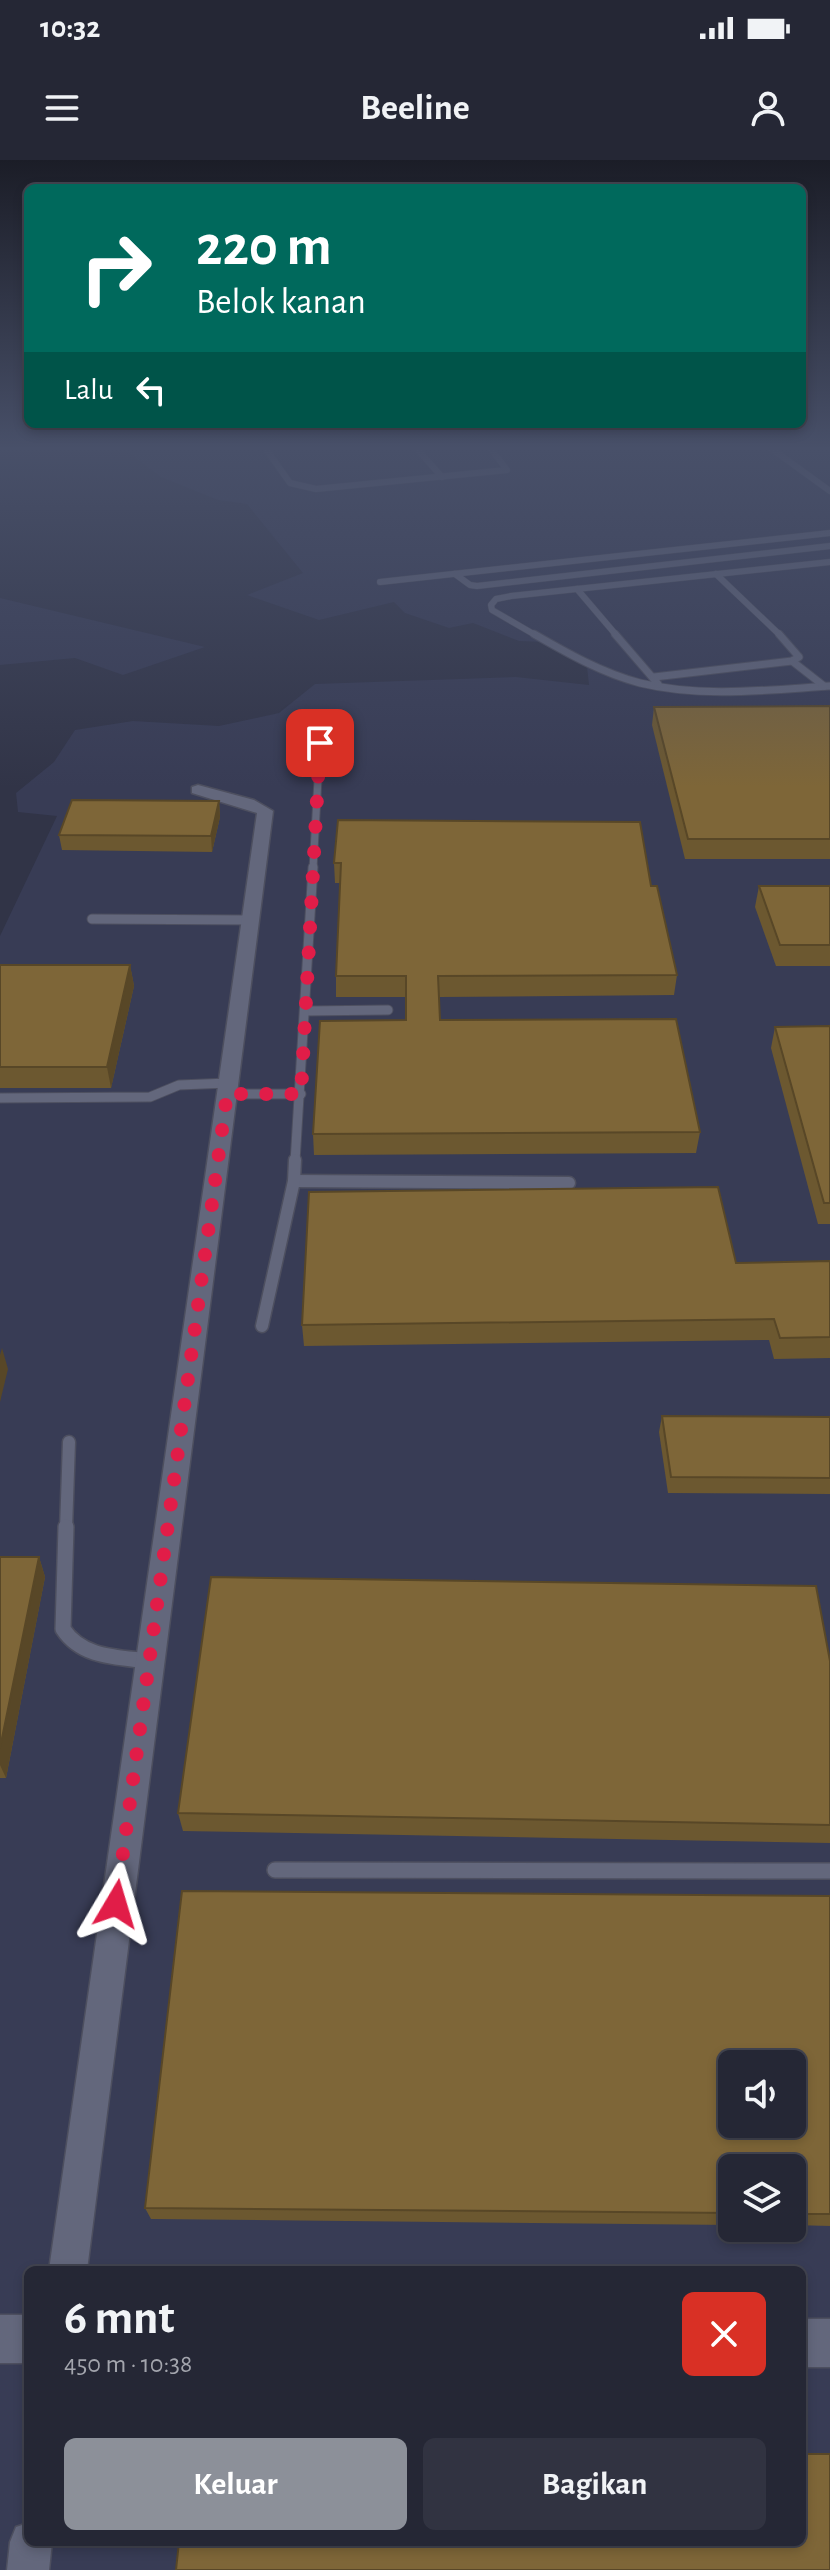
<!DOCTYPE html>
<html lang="id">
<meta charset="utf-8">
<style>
body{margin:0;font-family:"Alegreya Sans",sans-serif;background:#313341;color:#f1f3f6;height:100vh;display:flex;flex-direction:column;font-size:30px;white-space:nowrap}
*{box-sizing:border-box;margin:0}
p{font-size:26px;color:#a3a5ad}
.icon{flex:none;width:44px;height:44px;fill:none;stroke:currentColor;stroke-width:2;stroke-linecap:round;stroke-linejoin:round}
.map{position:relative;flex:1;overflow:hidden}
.details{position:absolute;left:24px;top:2106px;width:782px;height:280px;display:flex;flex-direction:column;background:#252735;border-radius:12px;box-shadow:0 4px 12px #0003,0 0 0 2px #424450}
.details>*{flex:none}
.guide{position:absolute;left:24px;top:24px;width:782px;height:244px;border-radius:12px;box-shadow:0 4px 12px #0003,0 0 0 2px #424450;background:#00695c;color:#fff;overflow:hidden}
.buttons{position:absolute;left:718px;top:1890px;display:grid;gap:16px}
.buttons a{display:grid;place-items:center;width:88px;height:88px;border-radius:12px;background:#252735;box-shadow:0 4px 12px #0003,0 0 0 2px #424450;font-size:40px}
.pin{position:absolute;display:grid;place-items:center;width:68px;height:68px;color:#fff;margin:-34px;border-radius:16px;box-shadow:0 4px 12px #0006}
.me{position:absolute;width:88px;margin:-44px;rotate:7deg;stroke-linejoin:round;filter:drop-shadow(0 0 6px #0008)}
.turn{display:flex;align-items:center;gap:28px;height:168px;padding:0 40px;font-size:36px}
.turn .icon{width:104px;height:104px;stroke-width:2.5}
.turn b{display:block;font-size:56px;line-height:68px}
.then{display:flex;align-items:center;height:76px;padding:0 40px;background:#0003;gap:16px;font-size:30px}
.round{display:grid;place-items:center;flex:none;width:84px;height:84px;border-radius:12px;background:#313341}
.overview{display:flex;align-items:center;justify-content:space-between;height:136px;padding:0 40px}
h1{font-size:48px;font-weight:700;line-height:60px}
.button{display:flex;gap:16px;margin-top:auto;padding:16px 40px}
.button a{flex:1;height:92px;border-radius:12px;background:#8c9099;color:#fff;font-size:32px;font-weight:700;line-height:92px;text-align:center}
.button a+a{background:#313341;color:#f1f3f6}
.status{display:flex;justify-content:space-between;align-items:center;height:56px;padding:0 40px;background:#252735;direction:ltr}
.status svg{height:22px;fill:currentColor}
header{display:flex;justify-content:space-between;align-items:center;height:104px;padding:0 40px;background:#252735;font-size:36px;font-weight:700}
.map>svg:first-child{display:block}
</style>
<div class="status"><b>10:32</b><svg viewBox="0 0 49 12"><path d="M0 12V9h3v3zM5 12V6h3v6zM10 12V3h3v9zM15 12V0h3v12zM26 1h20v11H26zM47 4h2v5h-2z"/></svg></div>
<header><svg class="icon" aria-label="menu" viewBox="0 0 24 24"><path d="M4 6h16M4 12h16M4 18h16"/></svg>Beeline<svg class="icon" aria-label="person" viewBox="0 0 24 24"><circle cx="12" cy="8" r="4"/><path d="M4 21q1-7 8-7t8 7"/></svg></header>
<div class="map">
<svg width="830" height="2410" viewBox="0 0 830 2410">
<rect width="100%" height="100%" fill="#313447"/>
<g fill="#383c55" fill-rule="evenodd">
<path d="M 124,289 L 830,289 L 830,2410 L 0,2410 L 0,776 L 57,656 L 18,652 L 16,633 L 54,602 L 75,570 L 133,561 L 219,566 L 279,553 L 315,524 L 516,517 L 589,525 L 587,507 L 544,482 L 519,481 L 473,463 L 449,468 L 405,453 L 394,442 L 319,460 L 247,435 L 303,413 L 247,344 L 218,340 L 161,317 ZM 732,1904 L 792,1904 L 792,1964 L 732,1964 ZM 732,2008 L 792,2008 L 792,2068 L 732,2068 ZM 28,2110 L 802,2110 L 802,2382 L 28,2382 Z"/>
<path d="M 0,438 L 205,487 L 123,515 L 75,498 L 0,505 Z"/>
</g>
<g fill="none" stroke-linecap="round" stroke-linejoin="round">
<g stroke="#4d4f5f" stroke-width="7">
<g id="service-far4">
<path d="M 266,289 L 290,323 L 316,329 L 507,310 L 491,289"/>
<path d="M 417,289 L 442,317"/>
<path d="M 772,289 L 830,331"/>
<path d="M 455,414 L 470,425 L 477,426 L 830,386"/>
<path d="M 716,414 L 781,476"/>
<path d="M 380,422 L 830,373"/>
<path d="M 577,429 L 617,476"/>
<path d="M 537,476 L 492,450 L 491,445 L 496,439 L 511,436 L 830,402"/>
</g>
</g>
<g stroke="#4d4f5f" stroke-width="9">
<g id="service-far3">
<path d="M 534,474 C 567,493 602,513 640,523 C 702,538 767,530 830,526"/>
<path d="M 615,474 L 658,524"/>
<path d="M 792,501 L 824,526"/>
<path d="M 654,517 L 792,501 L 799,497 L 779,474"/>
<path d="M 313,709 L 320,583"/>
</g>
</g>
<g stroke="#4d4f5f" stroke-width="11">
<g id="service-far2">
<path d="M 92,759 L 251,760"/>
<path d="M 305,851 L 388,850"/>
<path d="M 227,934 L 301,934"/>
<path d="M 0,938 L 150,937 L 179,925 L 229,923"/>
<path d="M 295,1002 L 313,707"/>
</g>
</g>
<g stroke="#4d4f5f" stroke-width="15">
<g id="service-far1">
<path d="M 294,1021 L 569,1023"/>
<path d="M 262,1166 L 294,1021 L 295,1000"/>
<path d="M 66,1369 L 69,1282"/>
</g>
</g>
<g stroke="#4d4f5f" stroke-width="18">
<g id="service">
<path d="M 66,1367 L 63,1469 C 82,1498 117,1497 149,1501"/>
<path d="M 275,1710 L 830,1711"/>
</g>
</g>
<g stroke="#4d4f5f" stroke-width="3">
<g id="minor">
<path d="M 198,625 L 254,640 L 273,651 L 87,2110 L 49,2110 L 257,653 L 192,633 L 192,627 Z"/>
<path d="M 28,2363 L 28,2382 L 52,2382 L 49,2410 L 7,2410 L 10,2382 L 16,2367 Z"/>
</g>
</g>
<g stroke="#4d4f5f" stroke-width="3">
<g id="tertiary">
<rect x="0" y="2155" width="28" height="48"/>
<rect x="802" y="2159" width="28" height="48"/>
</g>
</g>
<use href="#service-far4" stroke="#63677c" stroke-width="6"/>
<use href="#service-far3" stroke="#63677c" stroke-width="7"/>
<use href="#service-far2" stroke="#63677c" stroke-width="9"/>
<use href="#service-far1" stroke="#63677c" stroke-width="12"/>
<use href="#service" stroke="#63677c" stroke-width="15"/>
<use href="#minor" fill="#63677c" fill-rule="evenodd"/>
<use href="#tertiary" fill="#63677c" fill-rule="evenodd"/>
</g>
<g fill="#6c5830">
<path d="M 830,546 L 830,699 L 685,699 L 652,565 L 654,547 Z"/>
<path d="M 219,641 L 220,657 L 212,692 L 62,690 L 59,675 Z"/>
<path d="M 334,703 L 651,726 L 677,815 L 674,835 L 439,837 L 440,860 L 700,972 L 696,993 L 314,995 L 313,974 L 406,860 L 406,837 L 336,837 L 336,816 L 340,723 L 335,723 Z"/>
<path d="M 759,726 L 830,726 L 830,806 L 776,806 L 755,747 Z"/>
<path d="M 0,805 L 130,805 L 134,826 L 111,928 L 0,928 Z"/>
<path d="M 830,866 L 830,1064 L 818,1064 L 771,888 L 775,867 Z"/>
<path d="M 830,1101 L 830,1198 L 774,1199 L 769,1180 L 304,1186 L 302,1165 L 736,1103 Z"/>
<path d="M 662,1256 L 830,1257 L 830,1334 L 668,1333 L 659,1272 Z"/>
<path d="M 0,1397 L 39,1397 L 45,1417 L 6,1618 L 0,1618 Z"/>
<path d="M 830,1501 L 830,1683 L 183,1671 L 178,1653 Z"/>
<path d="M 830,1736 L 830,2066 L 792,2065 L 792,2008 L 732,2008 L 732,2065 L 151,2059 L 145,2048 Z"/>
</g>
<g fill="#584727">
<path d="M 219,641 L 220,657 L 212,692 L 211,676 Z"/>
<path d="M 130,805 L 134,826 L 111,928 L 107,907 Z"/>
<path d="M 2,1188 L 8,1209 L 0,1242 L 0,1195 Z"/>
<path d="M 39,1397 L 45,1417 L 6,1618 L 0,1605 L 0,1588 Z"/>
</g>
<g fill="#7e6638" stroke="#584727" stroke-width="2" fill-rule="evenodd">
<path d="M 830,546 L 830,679 L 688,679 L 654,547 Z"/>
<path d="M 72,640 L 219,641 L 211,676 L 59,675 Z"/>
<path d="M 338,660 L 640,662 L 651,726 L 657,726 L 677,815 L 438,816 L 440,860 L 676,859 L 700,972 L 313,974 L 320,861 L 406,860 L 406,816 L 336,816 L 341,703 L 334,703 Z"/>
<path d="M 759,726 L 830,726 L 830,785 L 780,785 Z"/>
<path d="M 0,805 L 130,805 L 107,907 L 0,907 Z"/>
<path d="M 830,866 L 830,1043 L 824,1043 L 775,867 Z"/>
<path d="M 718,1027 L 736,1103 L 830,1101 L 830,1177 L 780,1178 L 774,1159 L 302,1165 L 309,1032 Z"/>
<path d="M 662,1256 L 830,1257 L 830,1318 L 671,1317 Z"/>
<path d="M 0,1397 L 39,1397 L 0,1588 Z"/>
<path d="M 211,1417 L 816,1426 L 830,1501 L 830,1665 L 178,1653 Z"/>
<path d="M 182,1731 L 830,1736 L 830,2054 L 792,2054 L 792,2008 L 732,2008 L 732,2053 L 145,2048 ZM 732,1904 L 792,1904 L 792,1964 L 732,1964 Z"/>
<path d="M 802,2294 L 830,2294 L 830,2410 L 176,2410 L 179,2382 L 802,2382 Z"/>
</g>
<linearGradient id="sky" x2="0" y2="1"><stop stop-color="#1b1d27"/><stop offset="0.46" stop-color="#485069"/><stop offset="1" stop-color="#485069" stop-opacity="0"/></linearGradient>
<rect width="830" height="627" fill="url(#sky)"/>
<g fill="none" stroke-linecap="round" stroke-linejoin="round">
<path stroke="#e11d48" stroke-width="14" stroke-dasharray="0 25.2" d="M 116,1744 L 227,934 L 301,934 L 320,583"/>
</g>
</svg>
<div class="buttons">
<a><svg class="icon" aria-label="sound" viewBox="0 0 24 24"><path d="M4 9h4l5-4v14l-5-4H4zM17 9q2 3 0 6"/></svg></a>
<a><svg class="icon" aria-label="layers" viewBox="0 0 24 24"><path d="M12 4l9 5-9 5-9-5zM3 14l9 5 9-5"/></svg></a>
</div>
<div class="pin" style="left:320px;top:583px;background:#d93025"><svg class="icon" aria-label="arrive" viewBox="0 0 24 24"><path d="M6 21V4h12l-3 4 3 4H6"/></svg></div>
<svg class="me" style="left:116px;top:1744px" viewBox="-20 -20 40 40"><path d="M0-17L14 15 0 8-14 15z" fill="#e11d48" stroke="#fff" stroke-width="4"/></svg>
<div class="guide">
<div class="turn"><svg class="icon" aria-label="right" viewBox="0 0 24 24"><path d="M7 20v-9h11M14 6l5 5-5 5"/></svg><div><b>220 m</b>Belok kanan</div></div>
<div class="then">Lalu<svg class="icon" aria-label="left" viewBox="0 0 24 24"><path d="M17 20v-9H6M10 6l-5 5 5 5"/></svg></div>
</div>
<section class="details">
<div class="overview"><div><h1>6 mnt</h1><p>450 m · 10:38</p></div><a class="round" style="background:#d93025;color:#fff"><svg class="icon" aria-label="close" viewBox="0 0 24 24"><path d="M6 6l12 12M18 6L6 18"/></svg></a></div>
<div class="button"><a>Keluar</a><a>Bagikan</a></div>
</section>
</div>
